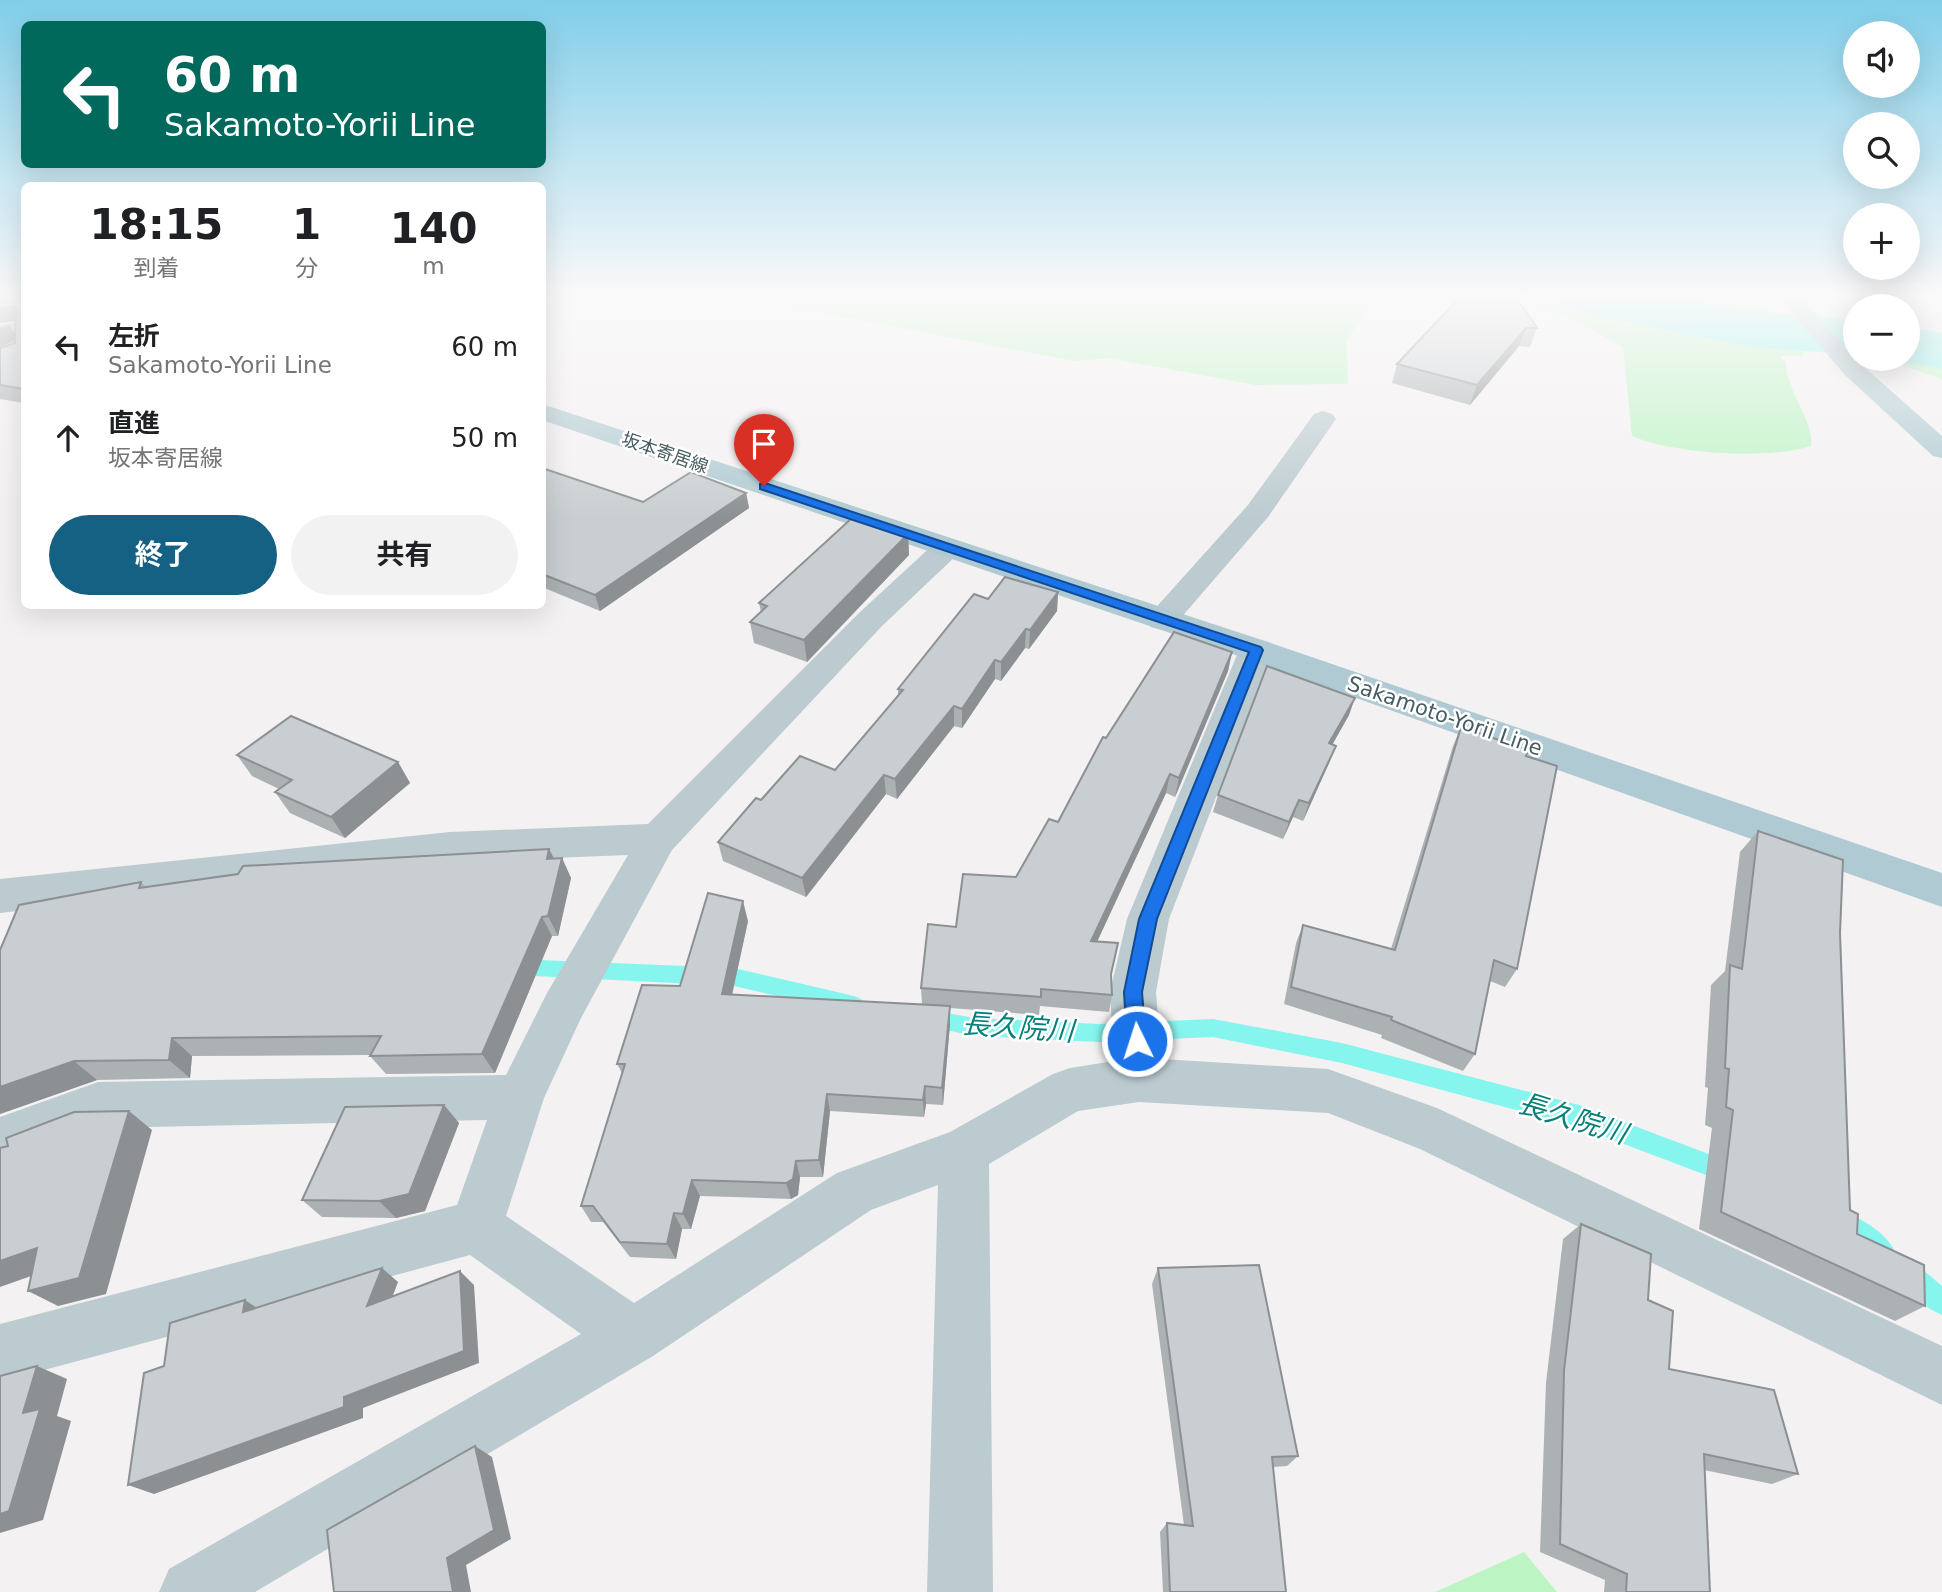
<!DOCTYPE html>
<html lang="ja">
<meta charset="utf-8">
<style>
body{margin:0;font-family:"DejaVu Sans","Noto Sans JP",sans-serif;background:#f2f2f2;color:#202124;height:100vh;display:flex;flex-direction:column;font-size:26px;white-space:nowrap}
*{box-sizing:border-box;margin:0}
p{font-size:23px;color:#757577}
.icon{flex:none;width:38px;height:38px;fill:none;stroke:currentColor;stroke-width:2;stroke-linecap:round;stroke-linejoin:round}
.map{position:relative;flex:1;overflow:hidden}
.side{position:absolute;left:21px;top:182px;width:525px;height:427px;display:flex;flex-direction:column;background:#fff;border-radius:10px;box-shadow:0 7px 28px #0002}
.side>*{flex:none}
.banner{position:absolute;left:21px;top:21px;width:525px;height:147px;border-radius:10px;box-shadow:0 7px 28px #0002;background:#00695c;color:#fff;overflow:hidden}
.fabs{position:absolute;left:1843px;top:21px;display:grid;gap:14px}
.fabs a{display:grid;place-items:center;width:77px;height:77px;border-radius:50%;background:#fff;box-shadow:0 7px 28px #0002;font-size:35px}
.pin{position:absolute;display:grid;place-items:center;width:60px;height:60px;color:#fff;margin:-72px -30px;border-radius:50% 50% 50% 0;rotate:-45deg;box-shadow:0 0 7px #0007}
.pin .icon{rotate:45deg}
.me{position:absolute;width:77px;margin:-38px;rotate:356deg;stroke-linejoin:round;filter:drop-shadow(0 0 5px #0008)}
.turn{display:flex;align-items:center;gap:24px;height:147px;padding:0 28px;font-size:32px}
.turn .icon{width:91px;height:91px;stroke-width:2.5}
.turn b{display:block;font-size:49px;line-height:60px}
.eta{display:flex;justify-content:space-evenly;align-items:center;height:119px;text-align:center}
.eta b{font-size:42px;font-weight:700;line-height:49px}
.button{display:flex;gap:14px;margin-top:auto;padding:14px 28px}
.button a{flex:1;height:80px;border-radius:42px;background:#156183;color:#fff;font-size:28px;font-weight:700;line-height:80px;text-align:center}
.button a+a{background:#f2f2f2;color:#202124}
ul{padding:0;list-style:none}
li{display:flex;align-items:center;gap:21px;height:91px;padding:0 28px}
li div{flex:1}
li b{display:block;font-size:26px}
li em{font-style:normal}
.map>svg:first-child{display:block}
</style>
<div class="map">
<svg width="1942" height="1592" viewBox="0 0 1942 1592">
<rect width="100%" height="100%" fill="#f4f1f2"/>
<g fill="#bdf4c4">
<path d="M 732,296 L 1378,296 L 1346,341 L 1348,384 L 1256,385 L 1109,358 L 1075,361 Z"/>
<path d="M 1504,296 L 1687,296 L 1751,304 L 1765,310 L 1804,352 L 1802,356 L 1780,356 L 1786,363 C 1786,390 1814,420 1811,446 C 1769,460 1673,454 1632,436 L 1623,347 L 1568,317 Z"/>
<path d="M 1908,333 L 1942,337 L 1942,379 L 1884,359 L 1908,359 Z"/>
<path d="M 1524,1552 L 1557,1592 L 1435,1592 Z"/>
</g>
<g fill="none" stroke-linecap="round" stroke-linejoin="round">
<g fill="#86f5ee" fill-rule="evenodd">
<path d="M 515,959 L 734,968 L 854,996 L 861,999 L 864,1005 L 861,1011 L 854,1014 L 734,986 L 515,975 L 508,973 L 505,967 L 508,961 Z"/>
<path d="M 926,1009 L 974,1018 L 1099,1024 L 1213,1019 L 1342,1043 L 1579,1105 L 1735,1164 L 1739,1172 L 1735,1180 L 1727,1183 L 1579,1127 L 1342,1063 L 1213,1037 L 1099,1042 L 974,1036 L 919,1024 L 916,1018 L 919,1012 Z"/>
<path d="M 1836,1208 C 1858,1217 1887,1231 1896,1254 L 1893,1263 L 1884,1266 C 1863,1258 1849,1238 1827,1229 L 1824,1220 L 1827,1211 Z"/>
<path d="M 1906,1260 L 1915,1263 L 1942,1286 L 1942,1315 C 1925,1308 1901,1289 1894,1272 L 1897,1263 Z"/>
</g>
<g fill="#86f5ee" fill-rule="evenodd">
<path d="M 1556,296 L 1672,296 L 1744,310 L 1855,319 L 1855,355 L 1744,346 L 1564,308 Z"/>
<path d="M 1908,327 L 1942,333 L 1942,369 L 1890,359 L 1908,359 Z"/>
</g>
<g fill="#bbcbcf" fill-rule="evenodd">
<path d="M 1323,411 L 1332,414 L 1336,419 L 1268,517 L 1173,627 L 1162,630 L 1151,627 L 1146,620 L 1151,613 L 1248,505 L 1314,414 Z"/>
<path d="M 947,539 L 958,542 L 962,548 L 958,554 L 882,626 L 672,850 L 581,1018 L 544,1098 L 506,1216 L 634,1303 L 837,1173 L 950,1132 L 1053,1074 L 1070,1068 L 1114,1061 L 1110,992 L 1127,919 L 1239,650 L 1244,642 L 1256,639 L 1268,642 L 1273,650 L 1169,919 L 1156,992 L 1161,1059 L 1328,1069 L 1437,1108 L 1942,1346 L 1942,1405 L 1420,1149 L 1328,1113 L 1139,1102 L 1078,1111 L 989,1164 L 993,1592 L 927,1592 L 938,1185 L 871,1210 L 653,1356 L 255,1592 L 159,1592 L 169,1569 L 581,1334 L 470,1255 L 0,1382 L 0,1324 L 457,1205 L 487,1120 L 98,1128 L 0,1165 L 0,1117 L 98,1082 L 506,1075 L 547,993 L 628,855 L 450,862 L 0,913 L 0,879 L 450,832 L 648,824 L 860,612 L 936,542 Z"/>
</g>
<g fill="#afcad2" fill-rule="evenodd">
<path d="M 1777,296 L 1800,296 L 1855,359 L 1942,436 L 1942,458 L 1933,456 L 1845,375 Z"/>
<path d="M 24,322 L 24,336 L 0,339 L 0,325 Z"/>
<path d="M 542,404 L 1268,642 L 1942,873 L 1942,907 L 1244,658 L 542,420 Z"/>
</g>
</g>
<g fill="#acb1b4">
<path d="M 0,296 L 24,296 L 24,403 L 0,399 L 0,349 L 15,343 L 15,341 L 0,347 L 0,326 L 15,335 L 16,321 L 0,323 Z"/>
<path d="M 1461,296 L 1537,328 L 1530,347 L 1519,346 L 1470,405 L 1392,383 L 1397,364 Z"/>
<path d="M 542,468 L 643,502 L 746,493 L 749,508 L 600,611 L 542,587 Z"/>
<path d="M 908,534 L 909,555 L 807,662 L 754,643 L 750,622 L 761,612 L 759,603 Z"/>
<path d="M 1058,592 L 1057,611 L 1029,649 L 1025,648 L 1001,681 L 995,679 L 962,728 L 954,726 L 897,799 L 886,794 L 806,897 L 723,861 L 718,842 L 761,800 L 835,770 L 898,696 L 898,689 L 988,599 Z"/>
<path d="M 1232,652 L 1228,671 L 1175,797 L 1166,793 L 1097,942 L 1118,943 L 1111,977 L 1112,995 L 1109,1012 L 1040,1006 L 1039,1015 L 950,1008 L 950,1024 L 943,1105 L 926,1104 L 924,1117 L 830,1111 L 823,1177 L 800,1177 L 798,1195 L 791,1199 L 700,1196 L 691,1229 L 682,1229 L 676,1259 L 630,1257 L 603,1222 L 591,1222 L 581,1206 L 622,1073 L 617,1064 L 680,986 L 748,921 L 732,995 L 922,1004 L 921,988 L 956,927 L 1016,877 L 1058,822 L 1106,738 Z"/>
<path d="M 1349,715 L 1332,745 L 1336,746 L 1329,763 L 1303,821 L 1293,817 L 1283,839 L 1213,812 L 1218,795 Z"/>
<path d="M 1461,727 L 1526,756 L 1517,969 L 1505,987 L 1490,981 L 1475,1054 L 1463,1071 L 1381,1038 L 1382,1035 L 1284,1004 L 1296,943 L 1303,925 L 1391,949 L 1453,746 Z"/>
<path d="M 237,755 L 398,762 L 410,783 L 345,838 L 290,813 L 275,792 L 279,789 L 252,776 Z"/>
<path d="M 1758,831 L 1840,933 L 1850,1210 L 1857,1234 L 1925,1306 L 1895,1321 L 1699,1229 L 1712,1128 L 1705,1125 L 1708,1088 L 1705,1087 L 1711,985 L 1725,971 L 1740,852 Z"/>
<path d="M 549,849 L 554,858 L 562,858 L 571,878 L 558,936 L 552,936 L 495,1073 L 386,1074 L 370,1056 L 371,1055 L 192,1056 L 190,1078 L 97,1080 L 0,1114 L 141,882 L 146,887 Z"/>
<path d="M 444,1105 L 459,1123 L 425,1211 L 396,1218 L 322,1217 L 302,1200 Z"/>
<path d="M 1581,1224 L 1648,1300 L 1669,1369 L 1798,1474 L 1772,1484 L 1704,1470 L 1710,1592 L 1604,1592 L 1605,1580 L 1540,1552 L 1546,1383 L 1563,1239 Z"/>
<path d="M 1158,1268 L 1298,1456 L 1287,1466 L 1273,1467 L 1286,1592 L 1163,1592 L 1160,1532 L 1167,1523 L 1184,1525 L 1152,1284 Z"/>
</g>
<g fill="#8c9092">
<path d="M 16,306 L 24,320 L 0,323 L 0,308 Z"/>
<path d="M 9,325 L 18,339 L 0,347 L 0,328 Z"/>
<path d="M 1526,328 L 1519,346 L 1470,405 L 1477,385 Z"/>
<path d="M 746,493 L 749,508 L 600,611 L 595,595 Z"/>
<path d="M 908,534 L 909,555 L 807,662 L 804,640 Z"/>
<path d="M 1058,592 L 1057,611 L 1029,649 L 1030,630 Z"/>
<path d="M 1026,629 L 1025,648 L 1001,681 L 1001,662 Z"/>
<path d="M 1232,652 L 1228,671 L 1175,797 L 1179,778 Z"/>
<path d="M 995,660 L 995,679 L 962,728 L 962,709 Z"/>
<path d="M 1355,698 L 1349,715 L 1323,761 L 1329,743 Z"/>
<path d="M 954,706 L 954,726 L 897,799 L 895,779 Z"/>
<path d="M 1336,746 L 1329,763 L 1303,821 L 1309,803 Z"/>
<path d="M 398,762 L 410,783 L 345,838 L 331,817 Z"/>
<path d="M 1170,774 L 1166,793 L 1089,959 L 1091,941 Z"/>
<path d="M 884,775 L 886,794 L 806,897 L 802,878 Z"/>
<path d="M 1299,800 L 1293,817 L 1283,839 L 1289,822 Z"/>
<path d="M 549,849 L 559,869 L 547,859 Z"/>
<path d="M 562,858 L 571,878 L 558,936 L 548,916 Z"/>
<path d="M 743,901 L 748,921 L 728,1013 L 722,994 Z"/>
<path d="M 542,917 L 552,936 L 495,1073 L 482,1054 Z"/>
<path d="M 950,1006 L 950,1024 L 943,1105 L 942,1088 Z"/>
<path d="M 172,1038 L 192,1056 L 190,1078 L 169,1060 Z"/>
<path d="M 74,1061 L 97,1080 L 0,1114 L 0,1087 Z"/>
<path d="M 925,1086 L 926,1104 L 924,1117 L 923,1100 Z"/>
<path d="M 827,1094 L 830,1111 L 823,1177 L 819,1160 Z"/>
<path d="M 444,1105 L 459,1123 L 425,1211 L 396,1218 L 379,1201 Z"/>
<path d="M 129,1111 L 152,1130 L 106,1294 L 58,1306 L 28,1291 Z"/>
<path d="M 796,1161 L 800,1177 L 798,1195 L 791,1199 L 786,1183 Z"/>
<path d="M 692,1180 L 700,1196 L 691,1229 L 683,1214 Z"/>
<path d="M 674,1213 L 682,1229 L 676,1259 L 667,1244 Z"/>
<path d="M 37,1248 L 65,1264 L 0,1287 L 0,1261 Z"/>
<path d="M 382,1268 L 398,1282 L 384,1319 L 367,1306 Z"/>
<path d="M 460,1271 L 474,1285 L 479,1363 L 363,1408 L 363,1418 L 154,1494 L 128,1485 Z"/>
<path d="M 245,1300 L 265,1313 L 243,1312 Z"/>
<path d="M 37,1366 L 67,1379 L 57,1416 L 71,1421 L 43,1520 L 0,1533 L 0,1514 L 23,1413 Z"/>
<path d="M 475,1446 L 492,1457 L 511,1539 L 466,1565 L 471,1592 L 453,1592 L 447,1558 Z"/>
</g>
<g fill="#c8ced1" stroke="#8c9092" stroke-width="2">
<path d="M 0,296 L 24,296 L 24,389 L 0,385 L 0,348 L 15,343 L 16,306 L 0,308 Z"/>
<path d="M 1461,296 L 1515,296 L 1537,328 L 1526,328 L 1477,385 L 1397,364 Z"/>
<path d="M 542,468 L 643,502 L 691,472 L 746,493 L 595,595 L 542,574 Z"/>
<path d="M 853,517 L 908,534 L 804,640 L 750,622 L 767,606 L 759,603 Z"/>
<path d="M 1005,577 L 1058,592 L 1030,630 L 1026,629 L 1001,662 L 995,660 L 962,709 L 954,706 L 895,779 L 884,775 L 802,878 L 718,842 L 756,798 L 761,800 L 800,756 L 835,770 L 903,690 L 898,689 L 974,594 L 988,599 Z"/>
<path d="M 1174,632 L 1232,652 L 1179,778 L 1170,774 L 1091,941 L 1118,943 L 1111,974 L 1112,995 L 1041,989 L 1041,997 L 921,988 L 928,924 L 956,927 L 963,874 L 1016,877 L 1049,819 L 1058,822 L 1103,737 L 1106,738 Z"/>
<path d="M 1267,666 L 1355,698 L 1329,743 L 1336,746 L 1309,803 L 1299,800 L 1289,822 L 1218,795 Z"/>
<path d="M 291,716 L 398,762 L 331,817 L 275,792 L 292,780 L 237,755 Z"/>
<path d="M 1461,727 L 1528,750 L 1526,756 L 1557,766 L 1517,969 L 1494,960 L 1475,1054 L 1391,1020 L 1392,1017 L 1291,987 L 1303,925 L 1395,950 Z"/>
<path d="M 1758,831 L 1843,860 L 1840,933 L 1850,1210 L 1858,1214 L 1857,1234 L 1924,1265 L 1925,1306 L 1721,1212 L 1733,1110 L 1726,1107 L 1729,1069 L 1725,1068 L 1730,965 L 1742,969 Z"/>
<path d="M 549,849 L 547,859 L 562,858 L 548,916 L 542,917 L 482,1054 L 370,1056 L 381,1036 L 172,1038 L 169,1060 L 74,1061 L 0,1087 L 0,950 L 19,905 L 141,882 L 139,888 L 238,874 L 243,866 Z"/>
<path d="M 708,893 L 743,901 L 722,994 L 950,1006 L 942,1088 L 925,1086 L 923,1100 L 827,1094 L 819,1160 L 796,1161 L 793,1179 L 786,1183 L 692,1180 L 683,1214 L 674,1213 L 667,1244 L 620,1242 L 593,1206 L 581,1206 L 625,1064 L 617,1064 L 642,985 L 680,986 Z"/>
<path d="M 444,1105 L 409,1194 L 379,1201 L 302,1200 L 345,1107 Z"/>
<path d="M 129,1111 L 79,1278 L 28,1291 L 37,1248 L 0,1261 L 0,1148 L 8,1146 L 6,1138 L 74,1112 Z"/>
<path d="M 1581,1224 L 1651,1254 L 1648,1300 L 1673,1311 L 1669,1369 L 1774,1390 L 1798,1474 L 1704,1454 L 1710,1592 L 1626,1592 L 1627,1574 L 1560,1544 L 1564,1371 Z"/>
<path d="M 1259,1265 L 1298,1456 L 1272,1457 L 1286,1592 L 1170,1592 L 1167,1523 L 1193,1526 L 1158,1268 Z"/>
<path d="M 382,1268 L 367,1306 L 460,1271 L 464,1351 L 344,1397 L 344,1407 L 128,1485 L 144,1373 L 164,1366 L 170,1323 L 245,1300 L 243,1312 Z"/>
<path d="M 37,1366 L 23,1413 L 40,1409 L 9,1511 L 0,1514 L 0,1376 Z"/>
<path d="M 475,1446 L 494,1530 L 447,1558 L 453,1592 L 334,1592 L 327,1530 Z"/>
</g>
<linearGradient id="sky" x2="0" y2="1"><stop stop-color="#81ceea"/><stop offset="0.57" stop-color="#faf9f9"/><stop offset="1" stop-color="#faf9f9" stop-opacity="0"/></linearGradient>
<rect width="1942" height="519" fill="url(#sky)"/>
<path fill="#1a73e8" stroke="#114b97" stroke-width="2" d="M 760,484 L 768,484 L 1261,647 L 1263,650 L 1157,919 L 1142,992 L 1146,1041 L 1143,1047 L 1137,1050 L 1130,1047 L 1127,1041 L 1124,992 L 1139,919 L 1249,652 L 760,489 Z"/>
<g text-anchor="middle" stroke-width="5" stroke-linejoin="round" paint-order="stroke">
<g font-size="18" fill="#475c61" stroke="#fff">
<text transform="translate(665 453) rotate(19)" y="6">坂本寄居線</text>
</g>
<g font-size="21" fill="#475c61" stroke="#fff">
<text transform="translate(1445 716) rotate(19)" y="7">Sakamoto-Yorii Line</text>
</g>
<g font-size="28" font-style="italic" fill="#068079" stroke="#fff">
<text transform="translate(1018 1027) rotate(4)" y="10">長久院川</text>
<text transform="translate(1573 1118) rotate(17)" y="10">長久院川</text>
</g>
</g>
</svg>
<div class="fabs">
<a><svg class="icon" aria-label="sound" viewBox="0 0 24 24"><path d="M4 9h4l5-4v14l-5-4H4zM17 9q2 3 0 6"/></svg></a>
<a><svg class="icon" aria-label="search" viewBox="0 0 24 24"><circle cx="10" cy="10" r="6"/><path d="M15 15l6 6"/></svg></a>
<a>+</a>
<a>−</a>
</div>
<div class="pin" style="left:764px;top:486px;background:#d93025"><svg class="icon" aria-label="arrive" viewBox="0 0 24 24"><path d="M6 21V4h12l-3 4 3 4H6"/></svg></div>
<svg class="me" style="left:1137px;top:1041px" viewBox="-20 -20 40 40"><circle r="17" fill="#1a73e8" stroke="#fff" stroke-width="3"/><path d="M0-11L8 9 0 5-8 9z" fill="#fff"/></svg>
<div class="banner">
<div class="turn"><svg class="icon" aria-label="left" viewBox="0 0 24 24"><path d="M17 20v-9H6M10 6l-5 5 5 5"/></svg><div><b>60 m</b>Sakamoto-Yorii Line</div></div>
</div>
<section class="side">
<div class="eta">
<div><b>18:15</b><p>到着</p></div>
<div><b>1</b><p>分</p></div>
<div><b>140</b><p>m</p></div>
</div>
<ul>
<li><svg class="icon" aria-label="left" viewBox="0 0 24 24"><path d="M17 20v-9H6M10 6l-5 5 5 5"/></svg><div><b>左折</b><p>Sakamoto-Yorii Line</p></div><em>60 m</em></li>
<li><svg class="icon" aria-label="ahead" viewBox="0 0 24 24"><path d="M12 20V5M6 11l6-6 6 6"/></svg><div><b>直進</b><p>坂本寄居線</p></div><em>50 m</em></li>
</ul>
<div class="button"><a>終了</a><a>共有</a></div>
</section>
</div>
